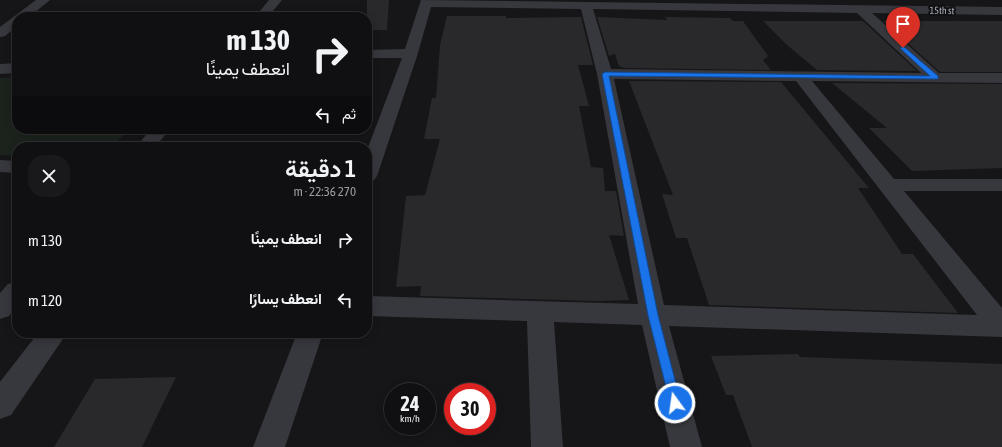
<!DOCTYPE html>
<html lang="ar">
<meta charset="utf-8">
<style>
body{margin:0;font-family:"Asap Condensed",Vazirmatn,sans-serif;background:#19191b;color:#f1f3f6;direction:rtl;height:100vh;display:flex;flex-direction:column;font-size:15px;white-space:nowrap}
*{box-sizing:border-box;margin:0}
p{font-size:13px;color:#9c9d9f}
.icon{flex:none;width:22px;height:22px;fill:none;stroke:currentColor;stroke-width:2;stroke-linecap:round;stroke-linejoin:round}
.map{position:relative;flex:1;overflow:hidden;direction:ltr}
.drawer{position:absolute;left:12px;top:142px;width:360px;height:196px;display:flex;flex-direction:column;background:#101012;border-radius:16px;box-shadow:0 2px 10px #0003,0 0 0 1px #303032;direction:rtl}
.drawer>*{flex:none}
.hud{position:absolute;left:12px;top:12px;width:360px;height:122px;border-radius:16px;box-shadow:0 2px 10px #0003,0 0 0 1px #303032;direction:rtl;background:#101012;color:#f1f3f6;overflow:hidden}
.speed{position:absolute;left:384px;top:383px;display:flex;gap:8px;font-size:20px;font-weight:700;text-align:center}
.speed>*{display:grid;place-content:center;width:52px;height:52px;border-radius:50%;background:#101012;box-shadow:0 2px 10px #0003,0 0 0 1px #303032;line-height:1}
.speed small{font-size:10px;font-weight:400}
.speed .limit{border:6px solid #d22;background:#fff;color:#111}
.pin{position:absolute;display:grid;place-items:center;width:34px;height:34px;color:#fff;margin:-41px -17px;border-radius:50% 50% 50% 0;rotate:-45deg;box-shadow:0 0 4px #0007}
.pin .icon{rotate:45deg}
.me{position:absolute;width:44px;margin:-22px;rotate:346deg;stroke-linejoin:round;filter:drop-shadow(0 0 3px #0008)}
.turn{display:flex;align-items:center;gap:14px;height:84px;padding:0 16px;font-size:18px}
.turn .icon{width:52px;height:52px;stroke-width:2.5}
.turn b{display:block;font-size:28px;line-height:34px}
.then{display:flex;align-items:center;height:38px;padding:0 16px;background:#0003;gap:8px;font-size:15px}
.round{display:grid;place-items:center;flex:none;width:42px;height:42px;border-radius:16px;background:#19191b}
.overview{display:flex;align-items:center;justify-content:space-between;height:68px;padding:0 16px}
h1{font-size:24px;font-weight:600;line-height:30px}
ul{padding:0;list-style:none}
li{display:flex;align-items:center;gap:12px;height:60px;padding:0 16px}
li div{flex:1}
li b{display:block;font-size:15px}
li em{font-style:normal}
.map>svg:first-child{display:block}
</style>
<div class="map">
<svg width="1002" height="447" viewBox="0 0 1002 447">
<rect width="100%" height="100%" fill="#161618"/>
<path fill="#1c231d" d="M 17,77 L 17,129 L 129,129 L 112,147 L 17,147 L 17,156 L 0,155 L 0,78 Z"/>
<g fill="#29292c">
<path d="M 367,0 L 389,0 L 387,30 L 367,30 Z"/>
<path d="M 447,16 L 506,16 L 506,18 L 581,17 L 593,65 L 578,65 L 589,106 L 579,106 L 591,167 L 603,168 L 605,191 L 616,191 L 624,236 L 609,235 L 629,300 L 598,301 L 420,296 L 421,286 L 396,287 L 406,196 L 425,195 L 440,139 L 424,139 L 432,98 L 436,98 L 440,45 Z"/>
<path d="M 597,17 L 667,20 L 665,17 L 730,18 L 733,21 L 743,21 L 768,56 L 763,60 L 771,70 L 624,68 L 619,66 L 615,54 L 609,56 Z"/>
<path d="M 763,21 L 863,21 L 917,71 L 817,70 L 787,45 Z"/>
<path d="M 883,21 L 1002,21 L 1002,72 L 940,72 Z"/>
<path d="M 629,81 L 781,82 L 869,188 L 858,188 L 902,254 L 913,254 L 958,313 L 709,305 L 687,238 L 676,238 L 662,194 L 673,195 Z"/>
<path d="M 832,83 L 1002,84 L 1002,168 L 912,171 L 869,128 L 887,128 Z"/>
<path d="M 798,354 L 800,357 L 1002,364 L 1002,447 L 752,447 L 733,395 L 726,395 L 711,356 Z"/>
<path d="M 176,377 L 142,447 L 54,447 L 95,379 Z"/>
</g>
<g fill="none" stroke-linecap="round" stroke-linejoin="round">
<g fill="#37383d" fill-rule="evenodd">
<path d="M 36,0 L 50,0 L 29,17 L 17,17 L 17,26 L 5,36 L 0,37 L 0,27 Z"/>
<path d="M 269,0 L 282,0 L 268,17 L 255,17 Z"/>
<path d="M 421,0 L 1002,7 L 1002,15 L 872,13 L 939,73 L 1002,73 L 1002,83 L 812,81 L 894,179 L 1002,179 L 1002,191 L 904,191 L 1002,308 L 1002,337 L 669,326 L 702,447 L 670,447 L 642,325 L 554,322 L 563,447 L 531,447 L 527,321 L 367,316 L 367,296 L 638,304 L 597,74 L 581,9 L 431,7 L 418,53 L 377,176 L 374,180 L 367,182 L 367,150 L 402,58 L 367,58 L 367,50 L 405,49 ZM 593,9 L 857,13 L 921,73 L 611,69 ZM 614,79 L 796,81 L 977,315 L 664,305 Z"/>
<path d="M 17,63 L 17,73 L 0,74 L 0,64 Z"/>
<path d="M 151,129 L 170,129 L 155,147 L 136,147 Z"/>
<path d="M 0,160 L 17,161 L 17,173 L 0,172 Z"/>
<path d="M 17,282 L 17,307 L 9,316 L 0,319 L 0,293 L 8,284 Z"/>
<path d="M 38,333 L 67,333 L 11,415 L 0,419 L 0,382 Z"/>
<path d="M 297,333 L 323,333 L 285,447 L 253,447 Z"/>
</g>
</g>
<path fill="#1a73e8" stroke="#114b97" d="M 903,46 L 938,76 L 938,79 L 609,76 L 658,315 L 681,403 L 679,407 L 675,409 L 671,407 L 648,315 L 602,74 L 605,72 L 930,76 L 901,49 L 900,48 Z"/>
<g text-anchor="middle" stroke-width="4" stroke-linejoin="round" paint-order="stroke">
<g font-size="10" fill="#a8adb8" stroke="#111113">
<text transform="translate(942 10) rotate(1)" y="4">15th st</text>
</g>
</g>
</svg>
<div class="speed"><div>24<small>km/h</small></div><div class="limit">30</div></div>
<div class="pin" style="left:903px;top:48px;background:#d93025"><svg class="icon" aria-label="arrive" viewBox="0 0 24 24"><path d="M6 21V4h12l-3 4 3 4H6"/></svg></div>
<svg class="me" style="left:675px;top:403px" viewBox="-20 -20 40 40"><circle r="17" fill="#1a73e8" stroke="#fff" stroke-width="3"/><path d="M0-11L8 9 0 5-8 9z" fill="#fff"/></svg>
<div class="hud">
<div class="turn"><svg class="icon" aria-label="right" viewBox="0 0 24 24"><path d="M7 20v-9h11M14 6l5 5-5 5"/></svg><div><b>130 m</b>انعطف يمينًا</div></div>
<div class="then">ثم<svg class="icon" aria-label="left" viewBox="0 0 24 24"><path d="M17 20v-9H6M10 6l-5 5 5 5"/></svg></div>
</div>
<section class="drawer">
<div class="overview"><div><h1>1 دقيقة</h1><p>270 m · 22:36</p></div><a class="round"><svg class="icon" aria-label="close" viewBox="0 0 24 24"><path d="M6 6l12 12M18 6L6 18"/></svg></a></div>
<ul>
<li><svg class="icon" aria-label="right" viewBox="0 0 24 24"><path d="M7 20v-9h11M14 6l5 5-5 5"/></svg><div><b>انعطف يمينًا</b></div><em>130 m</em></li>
<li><svg class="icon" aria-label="left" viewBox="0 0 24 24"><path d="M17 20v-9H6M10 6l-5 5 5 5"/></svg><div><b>انعطف يسارًا</b></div><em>120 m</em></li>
</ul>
</section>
</div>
